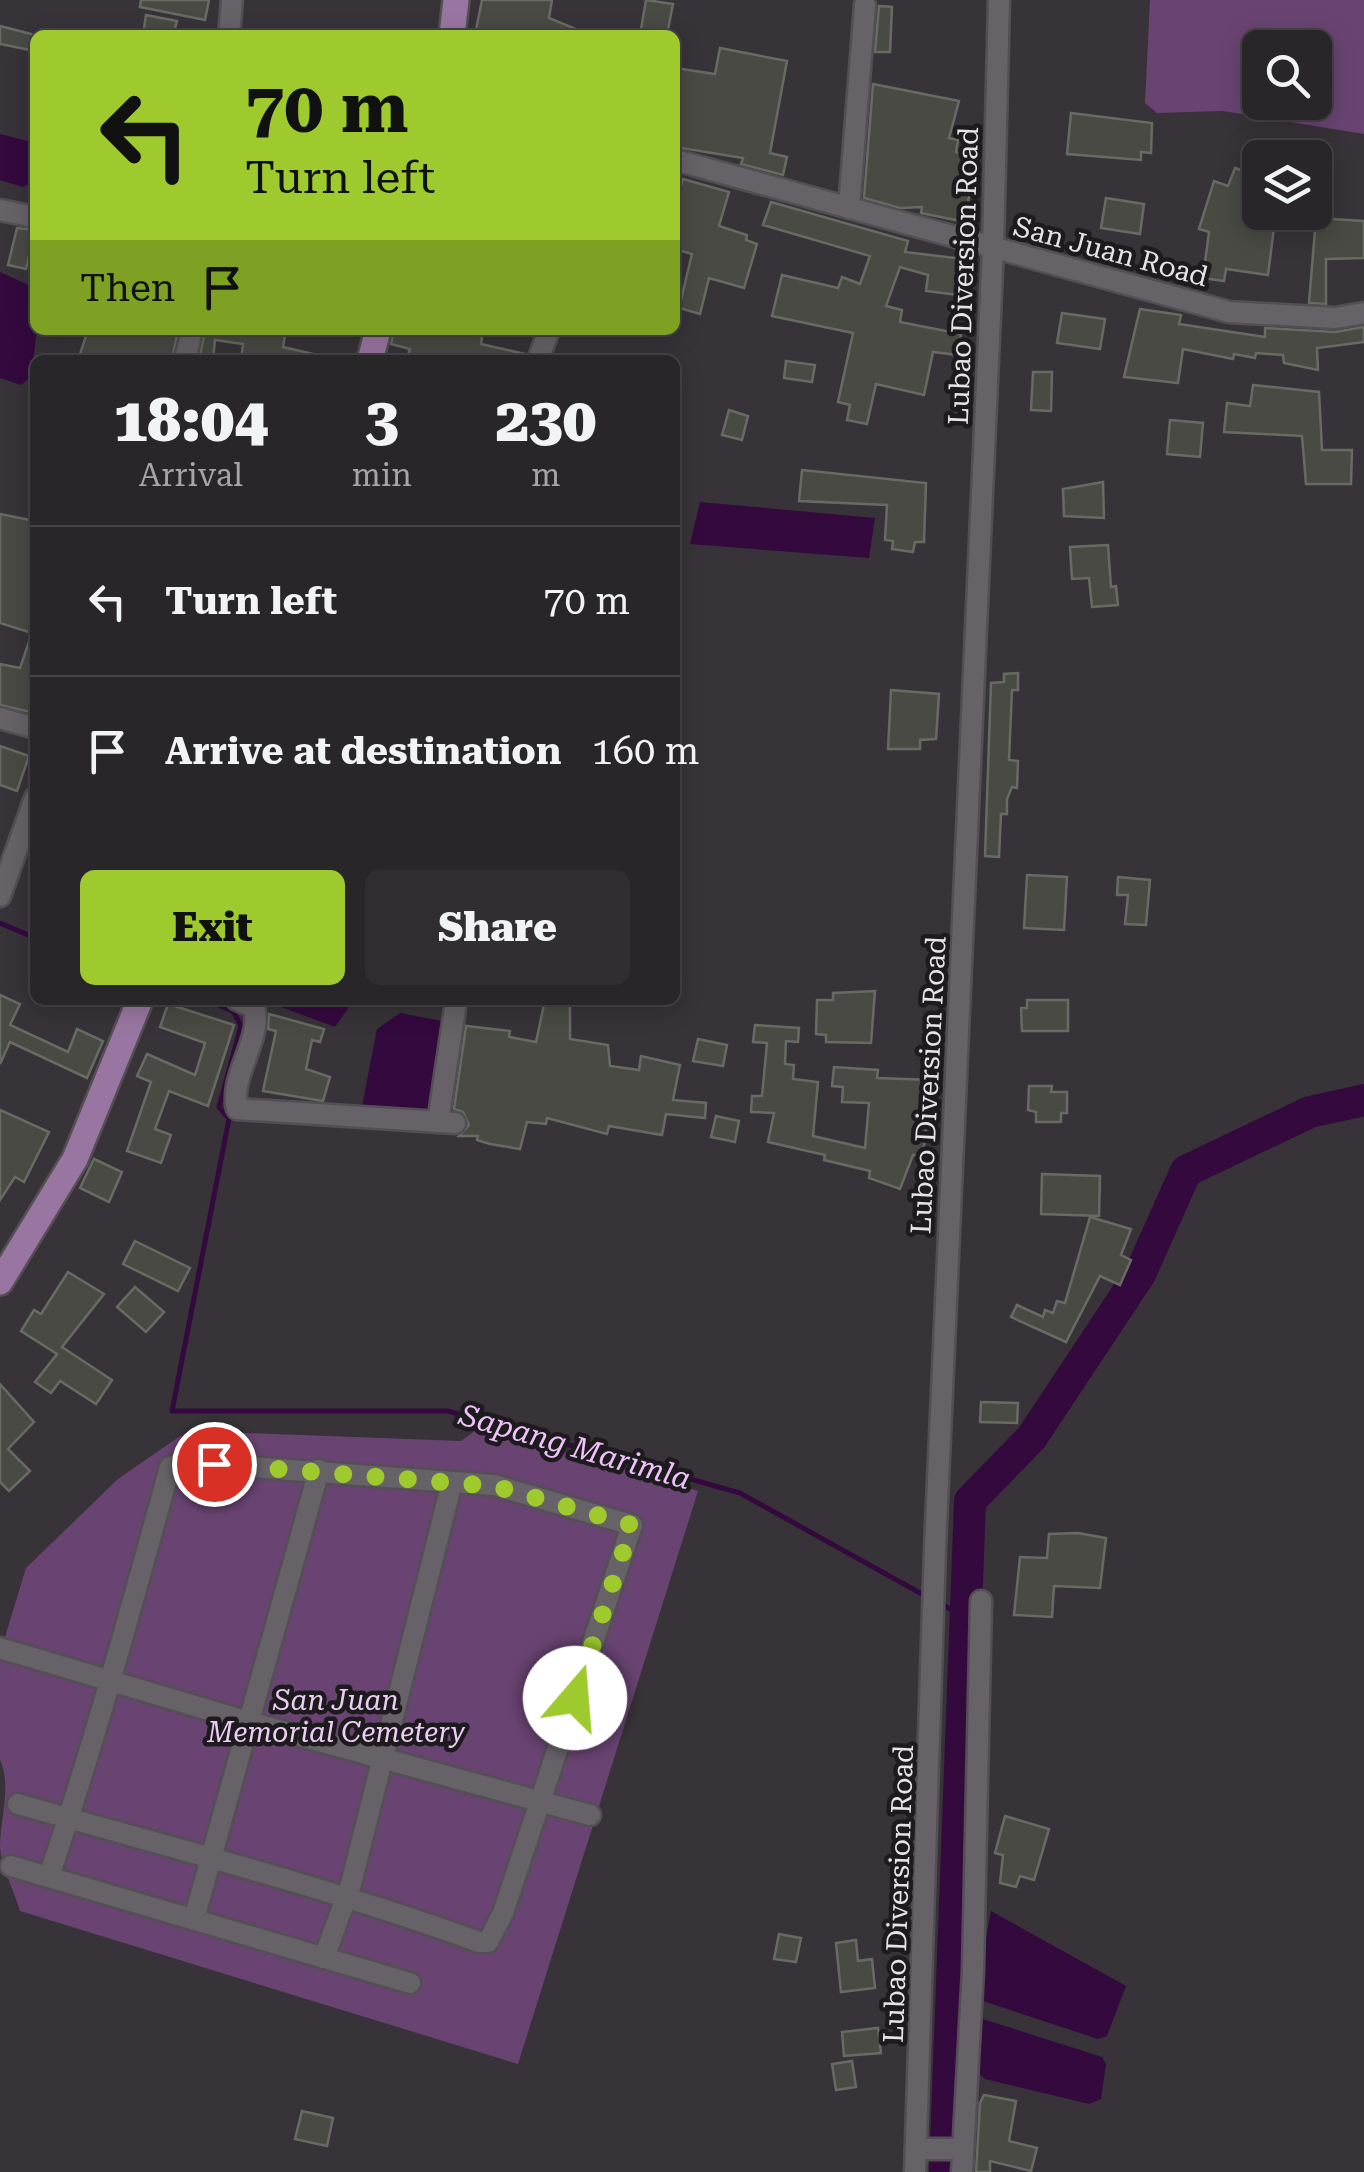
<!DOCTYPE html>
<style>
body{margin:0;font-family:"Roboto Serif",serif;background:#312e32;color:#f1f3f6;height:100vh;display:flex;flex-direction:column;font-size:38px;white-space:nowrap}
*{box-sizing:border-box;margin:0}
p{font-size:32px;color:#a5a5a8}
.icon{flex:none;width:55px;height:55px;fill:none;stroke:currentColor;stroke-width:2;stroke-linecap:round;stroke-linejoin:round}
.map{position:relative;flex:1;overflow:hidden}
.drawer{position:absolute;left:30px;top:355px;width:650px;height:650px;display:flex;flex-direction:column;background:#29262a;border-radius:15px;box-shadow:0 5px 25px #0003,0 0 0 2px #454347}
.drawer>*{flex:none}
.hud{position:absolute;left:30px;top:30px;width:650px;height:305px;border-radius:15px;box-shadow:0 5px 25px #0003,0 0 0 2px #454347;background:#9eca2e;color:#111;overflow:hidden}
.buttons{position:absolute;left:1242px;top:30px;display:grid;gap:20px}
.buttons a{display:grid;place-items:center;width:90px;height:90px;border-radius:15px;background:#29262a;box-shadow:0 5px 25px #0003,0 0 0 2px #454347;font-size:50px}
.pin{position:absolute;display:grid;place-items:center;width:85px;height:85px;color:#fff;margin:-42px;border:5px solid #fff;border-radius:50%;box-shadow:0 2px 10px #0007}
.me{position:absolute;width:110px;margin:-55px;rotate:18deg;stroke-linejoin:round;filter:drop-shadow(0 0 8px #0008)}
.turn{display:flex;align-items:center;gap:35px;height:210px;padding:0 50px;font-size:45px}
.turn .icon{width:130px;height:130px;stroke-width:2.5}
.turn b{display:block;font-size:70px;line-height:85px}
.then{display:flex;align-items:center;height:95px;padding:0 50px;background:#0003;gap:20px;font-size:38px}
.eta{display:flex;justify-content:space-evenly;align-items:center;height:170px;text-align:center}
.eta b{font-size:60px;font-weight:800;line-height:70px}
.action{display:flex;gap:20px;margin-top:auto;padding:20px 50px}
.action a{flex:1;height:115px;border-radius:15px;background:#9eca2e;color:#111;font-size:40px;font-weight:800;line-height:115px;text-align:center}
.action a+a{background:#312e32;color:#f1f3f6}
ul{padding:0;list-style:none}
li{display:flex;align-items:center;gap:30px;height:150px;padding:0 50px;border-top:2px solid #454347}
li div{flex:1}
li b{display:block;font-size:38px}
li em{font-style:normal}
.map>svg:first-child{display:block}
</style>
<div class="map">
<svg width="1364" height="2172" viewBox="0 0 1364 2172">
<rect width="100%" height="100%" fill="#373338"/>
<g fill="#694472" fill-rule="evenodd">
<path d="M 1150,0 L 1364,0 L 1364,134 L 1223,111 L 1157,113 L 1145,103 ZM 1260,48 L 1315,48 L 1315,102 L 1260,102 Z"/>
<path d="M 479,1428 L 698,1491 L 518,2064 L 20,1911 C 14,1891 2,1868 0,1848 C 0,1818 12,1786 0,1760 L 0,1638 L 5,1637 L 26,1568 L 118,1479 L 180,1436 L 219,1432 L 461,1441 Z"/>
</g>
<g fill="#34093e">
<path d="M 0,134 L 28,141 L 35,147 L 33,182 L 23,187 L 0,180 Z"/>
<path d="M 0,272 L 35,288 L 37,330 L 31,377 L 21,385 L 0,378 Z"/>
<path d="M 700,502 L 875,518 L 869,558 L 690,544 Z"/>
<path d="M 275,1000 L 354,1000 L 335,1027 L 281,1007 Z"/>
<path d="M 400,1013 L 442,1021 L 445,1027 L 434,1108 L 429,1112 L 362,1106 L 377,1029 Z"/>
<path d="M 991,1911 L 1126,1986 L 1107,2036 L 1098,2039 L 980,2000 L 976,1992 Z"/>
<path d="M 983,2019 L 1102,2057 L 1106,2064 L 1101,2099 L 1089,2104 L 985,2079 L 972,2067 Z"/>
</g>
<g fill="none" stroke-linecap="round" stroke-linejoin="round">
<g stroke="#34093e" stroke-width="5">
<path d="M 0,923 L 35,938"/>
<path d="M 206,1000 L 233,1011 L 241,1026 L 219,1107 L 229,1119 L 172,1411 L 448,1411 L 740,1493 L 929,1598"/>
<path d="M 939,1603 L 967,1618"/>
</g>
<path stroke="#34093e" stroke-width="32" d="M 945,2172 L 970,1501 L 1032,1437 L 1140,1274 L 1186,1171 L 1310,1112 L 1364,1100"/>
</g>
<g fill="#484a43" stroke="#686b64" stroke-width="2.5">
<path d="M 141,0 L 209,0 L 205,20 L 140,7 Z"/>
<path d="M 482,0 L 552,0 L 549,18 L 590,35 L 475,35 Z"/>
<path d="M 646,0 L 673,4 L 667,35 L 640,35 Z"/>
<path d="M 879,6 L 892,7 L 890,52 L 875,52 Z"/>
<path d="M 146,15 L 177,21 L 173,35 L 143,35 Z"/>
<path d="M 0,26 L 35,35 L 35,51 L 0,44 Z"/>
<path d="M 720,48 L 787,61 L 770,153 L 787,157 L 783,175 L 741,164 L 743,158 L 675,147 L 675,68 L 715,74 Z"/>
<path d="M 873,84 L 959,101 L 949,138 L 958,140 L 956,152 L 967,155 L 962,188 L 970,189 L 965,222 L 921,213 L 922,207 L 900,208 L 864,198 Z"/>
<path d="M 1071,113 L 1152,123 L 1151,153 L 1141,152 L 1141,160 L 1067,154 Z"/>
<path d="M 1235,168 L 1260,177 L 1260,212 L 1276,212 L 1268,275 L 1226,269 L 1224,281 L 1203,278 L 1209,232 L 1199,229 L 1214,181 L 1228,186 Z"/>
<path d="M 683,179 L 729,192 L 719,226 L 747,235 L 746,240 L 757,244 L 744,288 L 709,278 L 700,314 L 679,308 L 692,254 L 675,249 L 675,206 Z"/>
<path d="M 1106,198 L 1144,204 L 1140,234 L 1101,228 Z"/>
<path d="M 771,202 L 908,241 L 905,252 L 964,259 L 959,295 L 926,291 L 928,275 L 900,267 L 886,306 L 902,310 L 900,322 L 961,334 L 958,355 L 933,352 L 924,395 L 876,384 L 867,424 L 847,420 L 850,405 L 838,402 L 853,333 L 772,316 L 782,275 L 838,288 L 842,277 L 860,284 L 870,256 L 763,225 Z"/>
<path d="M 1316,218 L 1364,221 L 1364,258 L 1326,259 L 1326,304 L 1309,303 Z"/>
<path d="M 17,228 L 35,230 L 26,269 L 8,265 Z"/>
<path d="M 1140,309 L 1181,315 L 1179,324 L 1265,337 L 1265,328 L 1335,332 L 1364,327 L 1364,342 L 1317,348 L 1318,370 L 1284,363 L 1283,355 L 1256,353 L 1255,358 L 1234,354 L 1233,359 L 1183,349 L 1178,383 L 1124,377 Z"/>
<path d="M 1062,313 L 1105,319 L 1100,349 L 1057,343 Z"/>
<path d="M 88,330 L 178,330 L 172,360 L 78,360 Z"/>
<path d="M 205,330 L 286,330 L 283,347 L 313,354 L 312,360 L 241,360 L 243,344 L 215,340 L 213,360 L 199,360 Z"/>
<path d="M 394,330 L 483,330 L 481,344 L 525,354 L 524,360 L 406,360 L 410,349 L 391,344 Z"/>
<path d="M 786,361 L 815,365 L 812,382 L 784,378 Z"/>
<path d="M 1033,372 L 1052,372 L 1051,411 L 1031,410 Z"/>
<path d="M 1253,385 L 1319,392 L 1322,450 L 1352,450 L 1351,484 L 1306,484 L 1302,436 L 1224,432 L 1227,403 L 1250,406 Z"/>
<path d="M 729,410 L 748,416 L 742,440 L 722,435 Z"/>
<path d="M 1170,420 L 1203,423 L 1200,457 L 1167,454 Z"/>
<path d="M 802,470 L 926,483 L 924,542 L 915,542 L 913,552 L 892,549 L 893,541 L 885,540 L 887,505 L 799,501 Z"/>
<path d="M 1103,482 L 1104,518 L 1064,516 L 1063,489 Z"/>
<path d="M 0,514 L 35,521 L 35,697 L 30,712 L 0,705 L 0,664 L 20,668 L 32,633 L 0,623 Z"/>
<path d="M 1108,545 L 1111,587 L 1116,586 L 1118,605 L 1092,607 L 1089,578 L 1072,579 L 1070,547 Z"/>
<path d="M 1018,673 L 1018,690 L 1012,690 L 1009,760 L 1018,761 L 1017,788 L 1012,787 L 1007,799 L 1007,814 L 1001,814 L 999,857 L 985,856 L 991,683 L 1004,682 L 1004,674 Z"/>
<path d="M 891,690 L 939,694 L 936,739 L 920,740 L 920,749 L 888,749 Z"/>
<path d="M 0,746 L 29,756 L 17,791 L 0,785 Z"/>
<path d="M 1027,875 L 1067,877 L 1064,930 L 1024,928 Z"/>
<path d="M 1118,877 L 1150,880 L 1146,925 L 1125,924 L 1128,895 L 1117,895 Z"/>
<path d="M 875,991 L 871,1043 L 826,1042 L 826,1035 L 816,1034 L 817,1000 L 833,1000 L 833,993 Z"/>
<path d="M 0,995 L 20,1004 L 10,1025 L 68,1052 L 77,1029 L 103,1041 L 87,1078 L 10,1042 L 0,1064 Z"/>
<path d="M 545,1000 L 570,1000 L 570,1039 L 608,1045 L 610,1066 L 639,1070 L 641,1056 L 680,1065 L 673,1100 L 706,1103 L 705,1118 L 666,1114 L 662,1135 L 609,1126 L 607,1134 L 547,1118 L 546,1124 L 527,1122 L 520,1149 L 490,1144 L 477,1140 L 478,1136 L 459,1136 L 469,1125 L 463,1112 L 454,1109 L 466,1026 L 510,1031 L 509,1037 L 536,1042 Z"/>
<path d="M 1027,1000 L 1068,1000 L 1068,1031 L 1022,1031 L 1021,1008 L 1027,1008 Z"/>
<path d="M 168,1004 L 234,1025 L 208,1106 L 169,1091 L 155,1129 L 171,1135 L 161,1163 L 127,1151 L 151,1082 L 137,1076 L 147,1054 L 195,1075 L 205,1043 L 160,1027 Z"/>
<path d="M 269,1014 L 324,1029 L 320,1042 L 312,1040 L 306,1069 L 330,1077 L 323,1101 L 263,1091 L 276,1031 L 268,1029 Z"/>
<path d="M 755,1025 L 799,1028 L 798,1042 L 786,1041 L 785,1064 L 794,1065 L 793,1079 L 818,1082 L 813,1136 L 865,1148 L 869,1103 L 842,1102 L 843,1087 L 832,1086 L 834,1067 L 878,1070 L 877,1078 L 932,1080 L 923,1155 L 913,1155 L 900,1189 L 869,1178 L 870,1171 L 824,1160 L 825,1155 L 768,1142 L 774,1113 L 751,1112 L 752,1096 L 762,1096 L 767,1043 L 753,1042 Z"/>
<path d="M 698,1039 L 727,1045 L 723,1066 L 693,1061 Z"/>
<path d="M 1029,1086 L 1052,1086 L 1051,1092 L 1067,1092 L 1067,1113 L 1061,1113 L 1061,1122 L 1036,1122 L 1036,1112 L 1028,1110 Z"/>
<path d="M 0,1110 L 49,1132 L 24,1182 L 15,1177 L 0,1200 Z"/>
<path d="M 716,1116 L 739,1121 L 735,1142 L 711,1137 Z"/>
<path d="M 94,1159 L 122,1172 L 109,1202 L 80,1188 Z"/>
<path d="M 1042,1174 L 1100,1176 L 1099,1216 L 1041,1214 Z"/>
<path d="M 1090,1217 L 1131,1229 L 1121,1255 L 1131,1260 L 1120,1285 L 1100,1276 L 1066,1342 L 1011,1317 L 1017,1305 L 1043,1317 L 1045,1310 L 1053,1313 L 1057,1301 L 1065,1303 Z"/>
<path d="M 135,1241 L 190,1268 L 178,1291 L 123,1264 Z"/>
<path d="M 68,1272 L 104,1294 L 62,1347 L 112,1380 L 96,1404 L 60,1381 L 51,1393 L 35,1382 L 57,1354 L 21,1331 L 34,1310 L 41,1314 Z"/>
<path d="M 135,1287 L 164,1312 L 146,1332 L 117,1307 Z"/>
<path d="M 0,1384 L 34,1422 L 8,1449 L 30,1471 L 9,1491 L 0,1482 Z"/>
<path d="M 981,1402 L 1018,1403 L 1017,1423 L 980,1422 Z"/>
<path d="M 1078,1533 L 1106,1538 L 1100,1588 L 1054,1586 L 1052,1617 L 1014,1615 L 1020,1557 L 1047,1558 L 1049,1534 Z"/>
<path d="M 1005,1816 L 1049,1829 L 1034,1880 L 1020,1876 L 1016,1887 L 1000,1883 L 1003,1855 L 995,1853 Z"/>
<path d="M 779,1934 L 801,1938 L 796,1962 L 774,1959 Z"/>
<path d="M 856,1940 L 858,1961 L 872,1959 L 875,1988 L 841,1992 L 836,1943 Z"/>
<path d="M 878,2028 L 881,2053 L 844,2056 L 842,2032 Z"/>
<path d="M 852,2061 L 856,2087 L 836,2090 L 832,2064 Z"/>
<path d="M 984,2095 L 1016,2101 L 1009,2141 L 1037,2148 L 1031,2171 L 990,2161 L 990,2172 L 976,2172 L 980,2103 Z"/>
<path d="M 302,2111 L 333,2118 L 327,2146 L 295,2139 Z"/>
</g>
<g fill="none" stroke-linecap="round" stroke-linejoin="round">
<g stroke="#534f54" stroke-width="25">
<g id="minor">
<path d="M 229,35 L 232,0"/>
<path d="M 675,160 L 1229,312 L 1335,318 L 1364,313"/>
<path d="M 849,208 L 865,5"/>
<path d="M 0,210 L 35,217"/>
<path d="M 185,360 L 192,330"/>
<path d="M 538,360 L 549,330"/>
<path d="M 0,718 L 35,728"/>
<path d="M 0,896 L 35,798"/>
<path d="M 237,1000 L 254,1007 C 263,1039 229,1075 237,1109 L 455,1123"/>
<path d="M 438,1122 L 456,1002"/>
<path d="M 0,1648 L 249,1722 L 590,1815"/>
<path d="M 18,1804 C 172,1848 328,1887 479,1942 L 488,1942 L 503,1913 L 632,1525 L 494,1485 L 183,1462 L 170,1467 C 132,1604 95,1742 49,1876"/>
<path d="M 11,1866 L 410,1983"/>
<path d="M 194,1919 L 319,1470"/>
<path d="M 324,1958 L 351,1884 L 452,1482"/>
<path d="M 916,2149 L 963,2149"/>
<path d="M 915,2172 L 935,1548 L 993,248 L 999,0"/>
<path d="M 962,2172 L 973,1970 L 981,1601"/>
</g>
</g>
<g stroke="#534f54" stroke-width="30">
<g id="major">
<path d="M 452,35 L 456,0"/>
<path d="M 370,360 L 378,330"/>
<path d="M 0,1282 L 75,1159 L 140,1000"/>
</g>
</g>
<use href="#minor" stroke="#676268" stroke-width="20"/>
<use href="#major" stroke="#9976a1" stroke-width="25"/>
</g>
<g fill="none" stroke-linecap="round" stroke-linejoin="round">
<path stroke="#9eca2e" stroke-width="18" stroke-dasharray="0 32.4" d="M 214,1464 L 494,1486 L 632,1525 L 575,1698"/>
</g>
<g text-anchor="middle" stroke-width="9" stroke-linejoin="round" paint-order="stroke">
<g font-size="28" fill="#e7e4e7" stroke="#1d1b1e">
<text transform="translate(1111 251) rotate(15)" y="10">San Juan Road</text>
<text transform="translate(963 276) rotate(-88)" y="10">Lubao Diversion Road</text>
<text transform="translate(928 1085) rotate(-87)" y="10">Lubao Diversion Road</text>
<text transform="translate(898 1894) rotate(-88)" y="10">Lubao Diversion Road</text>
</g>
<g font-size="28" font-style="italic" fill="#eccdf4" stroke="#1d1b1e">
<text x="336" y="1710">San Juan<tspan x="336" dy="32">Memorial Cemetery</tspan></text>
</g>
<g font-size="30" font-style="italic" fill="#f0c2fc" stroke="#1d1b1e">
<text transform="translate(575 1447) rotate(16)" y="10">Sapang Marimla</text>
</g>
</g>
</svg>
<div class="buttons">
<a><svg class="icon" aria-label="search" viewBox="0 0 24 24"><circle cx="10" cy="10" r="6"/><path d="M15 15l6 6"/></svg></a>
<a><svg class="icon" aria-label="layers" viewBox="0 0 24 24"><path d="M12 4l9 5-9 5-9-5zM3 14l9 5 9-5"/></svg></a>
</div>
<div class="pin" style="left:214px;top:1464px;background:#d93025"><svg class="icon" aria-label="arrive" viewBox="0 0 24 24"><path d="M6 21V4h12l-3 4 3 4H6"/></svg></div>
<svg class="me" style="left:575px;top:1698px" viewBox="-20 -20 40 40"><circle r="19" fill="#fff"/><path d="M0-13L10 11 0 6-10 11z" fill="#9eca2e"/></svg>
<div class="hud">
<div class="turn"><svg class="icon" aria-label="left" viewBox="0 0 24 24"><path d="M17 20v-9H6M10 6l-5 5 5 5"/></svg><div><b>70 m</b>Turn left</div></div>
<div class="then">Then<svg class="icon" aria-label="arrive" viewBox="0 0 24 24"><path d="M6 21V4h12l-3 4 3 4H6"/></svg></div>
</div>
<section class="drawer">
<div class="eta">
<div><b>18:04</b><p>Arrival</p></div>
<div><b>3</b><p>min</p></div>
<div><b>230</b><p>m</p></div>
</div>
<ul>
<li><svg class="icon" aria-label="left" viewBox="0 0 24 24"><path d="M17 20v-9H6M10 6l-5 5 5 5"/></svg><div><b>Turn left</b></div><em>70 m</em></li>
<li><svg class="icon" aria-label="arrive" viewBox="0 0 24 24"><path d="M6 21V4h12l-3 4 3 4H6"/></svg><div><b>Arrive at destination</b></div><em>160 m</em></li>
</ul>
<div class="action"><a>Exit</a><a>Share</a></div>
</section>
</div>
